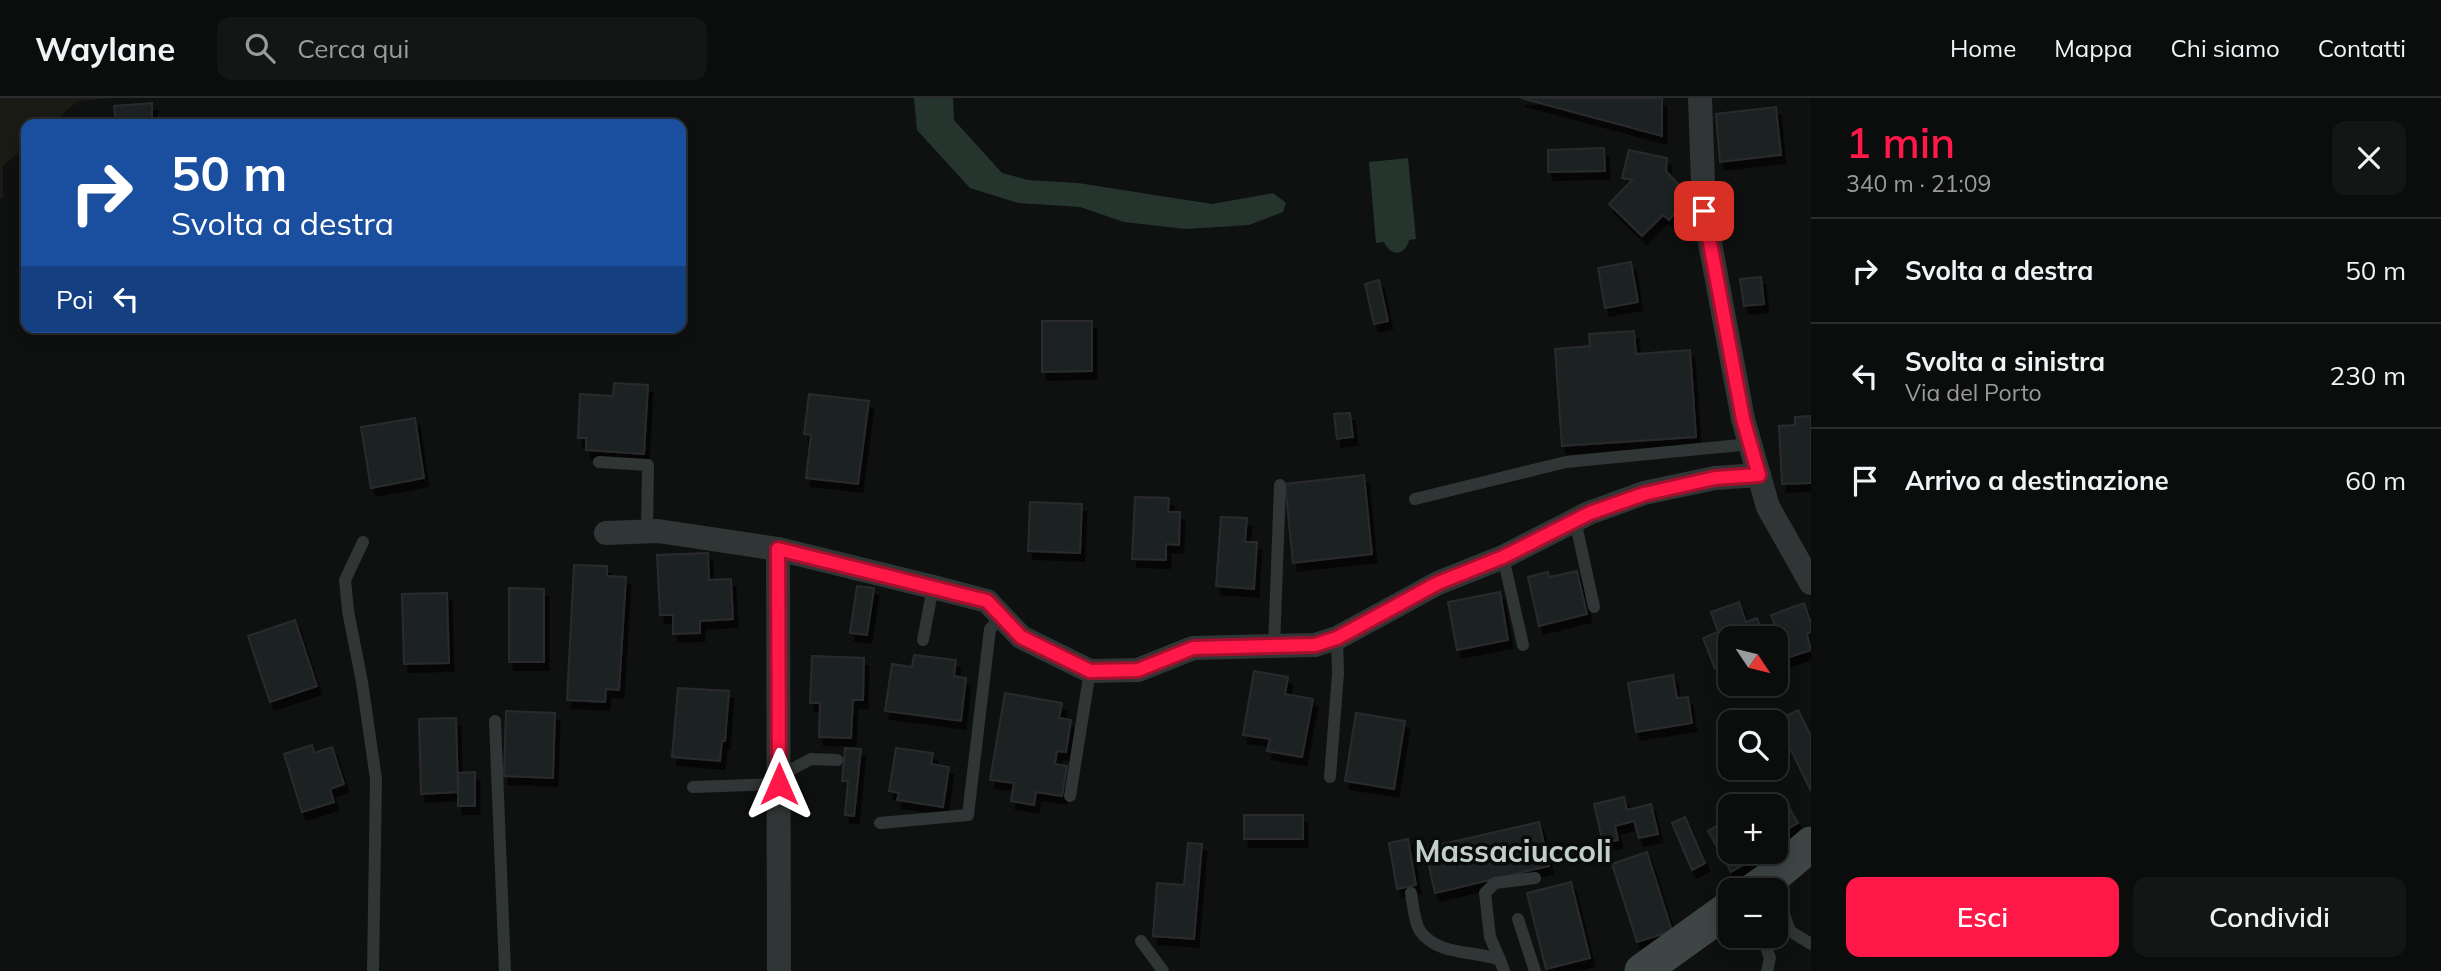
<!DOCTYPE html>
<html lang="it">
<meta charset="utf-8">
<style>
body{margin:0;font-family:Mulish,sans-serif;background:#141515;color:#f1f3f6;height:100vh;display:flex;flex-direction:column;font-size:26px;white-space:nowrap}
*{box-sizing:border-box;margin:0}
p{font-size:23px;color:#9a9b9d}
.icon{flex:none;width:38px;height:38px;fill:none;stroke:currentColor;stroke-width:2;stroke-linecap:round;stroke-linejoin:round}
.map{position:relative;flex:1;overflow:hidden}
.side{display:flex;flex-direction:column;background:#0b0c0c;width:630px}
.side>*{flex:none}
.guide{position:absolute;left:21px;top:21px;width:665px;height:214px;border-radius:14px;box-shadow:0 4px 18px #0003,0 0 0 2px #2b2c2d;background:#1a4fa0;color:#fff;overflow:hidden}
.needle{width:46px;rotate:125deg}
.fabs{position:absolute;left:1718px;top:528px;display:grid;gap:14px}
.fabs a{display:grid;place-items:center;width:70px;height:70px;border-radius:14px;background:#0b0c0c;box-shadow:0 4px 18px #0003,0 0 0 2px #2b2c2d;font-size:35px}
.pin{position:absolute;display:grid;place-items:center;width:60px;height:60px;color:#fff;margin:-30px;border-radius:14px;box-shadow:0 4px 10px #0006}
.me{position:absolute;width:77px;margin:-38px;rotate:0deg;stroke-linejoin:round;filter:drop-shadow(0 0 5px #0008)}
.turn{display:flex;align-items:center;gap:24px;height:147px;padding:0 35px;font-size:32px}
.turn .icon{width:91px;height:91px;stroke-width:2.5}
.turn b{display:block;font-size:49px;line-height:60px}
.then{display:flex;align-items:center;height:66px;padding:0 35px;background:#0003;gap:14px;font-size:26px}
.round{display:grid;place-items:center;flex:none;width:74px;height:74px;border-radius:14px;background:#141515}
.overview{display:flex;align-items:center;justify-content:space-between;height:119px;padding:0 35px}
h1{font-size:42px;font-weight:600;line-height:52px;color:#ff1848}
.cta{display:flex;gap:14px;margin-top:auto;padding:14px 35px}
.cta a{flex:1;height:80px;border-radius:14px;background:#ff1848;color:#fff;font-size:28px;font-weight:600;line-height:80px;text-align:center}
.cta a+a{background:#141515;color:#f1f3f6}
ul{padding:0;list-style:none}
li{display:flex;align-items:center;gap:21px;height:105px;padding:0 35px;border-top:2px solid #2b2c2d}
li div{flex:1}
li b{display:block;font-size:26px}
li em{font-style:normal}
header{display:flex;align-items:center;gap:42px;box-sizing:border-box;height:98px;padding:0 35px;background:#0b0c0c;border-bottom:2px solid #2b2c2d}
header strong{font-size:33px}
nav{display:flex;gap:38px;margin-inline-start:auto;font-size:24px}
.search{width:490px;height:63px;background:#141515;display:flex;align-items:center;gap:18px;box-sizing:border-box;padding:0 24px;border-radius:14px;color:#9a9b9d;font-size:26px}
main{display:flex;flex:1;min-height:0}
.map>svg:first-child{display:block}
</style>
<header>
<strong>Waylane</strong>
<div class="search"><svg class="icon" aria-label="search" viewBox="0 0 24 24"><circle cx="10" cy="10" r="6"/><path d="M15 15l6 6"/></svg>Cerca qui</div>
<nav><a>Home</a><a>Mappa</a><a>Chi siamo</a><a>Contatti</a></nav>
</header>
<main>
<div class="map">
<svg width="1811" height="873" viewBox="0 0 1811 873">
<defs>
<filter id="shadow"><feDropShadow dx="4.5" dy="8" stdDeviation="0" flood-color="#0009"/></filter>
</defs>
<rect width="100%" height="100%" fill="#0f1010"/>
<path fill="#1a1b15" d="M 0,0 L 115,0 L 78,3 L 51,26 L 26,26 L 26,48 L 3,68 L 3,100 L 0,101 Z"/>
<g fill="#25352e">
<path d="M 914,0 L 953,0 L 954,22 L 1002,75 L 1028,82 L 1078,85 L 1212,106 L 1273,95 L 1286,105 L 1283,114 L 1249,127 L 1185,131 L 1124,124 L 1080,109 L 1018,105 L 970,90 L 917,32 Z"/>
<path d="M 1408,60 L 1416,141 L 1409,142 C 1405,158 1391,159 1384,144 L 1376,145 L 1369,64 Z"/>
</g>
<g fill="#1f2122" stroke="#292c2d" stroke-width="2" filter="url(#shadow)">
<path d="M 1521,0 L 1662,0 L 1662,38 Z"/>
<path d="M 152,5 L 152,23 L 116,25 L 114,8 Z"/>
<path d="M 1776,9 L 1781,57 L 1720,64 L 1716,16 Z"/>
<path d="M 1604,50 L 1605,73 L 1548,74 L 1548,52 Z"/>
<path d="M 1629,52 L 1667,60 L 1666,73 L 1689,98 L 1669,122 L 1663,117 L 1642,138 L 1609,106 L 1632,82 L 1622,80 Z"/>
<path d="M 1631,164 L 1638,204 L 1605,210 L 1598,170 Z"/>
<path d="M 1761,179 L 1764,206 L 1744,208 L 1740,181 Z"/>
<path d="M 1379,182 L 1388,223 L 1374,226 L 1365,186 Z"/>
<path d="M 1042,223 L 1092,223 L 1092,273 L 1042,274 Z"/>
<path d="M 1634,233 L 1636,256 L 1690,252 L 1696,339 L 1562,348 L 1555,251 L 1590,248 L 1589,236 Z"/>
<path d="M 614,285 L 648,287 L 644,356 L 586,352 L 586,340 L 578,340 L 580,296 L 613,298 Z"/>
<path d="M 809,296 L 869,303 L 858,386 L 806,380 L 811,337 L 804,336 Z"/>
<path d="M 1350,315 L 1353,339 L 1337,341 L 1334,316 Z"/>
<path d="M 1811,318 L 1811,385 L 1782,386 L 1779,328 L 1795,327 L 1795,319 Z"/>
<path d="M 415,320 L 424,380 L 371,390 L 361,329 Z"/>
<path d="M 1364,377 L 1372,456 L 1293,465 L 1285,386 Z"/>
<path d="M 1135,399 L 1169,400 L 1168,414 L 1180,414 L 1179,447 L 1166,446 L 1166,462 L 1132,461 Z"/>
<path d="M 1030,404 L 1082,406 L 1080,455 L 1028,453 Z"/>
<path d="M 1221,419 L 1247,420 L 1245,444 L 1257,444 L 1254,491 L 1216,488 Z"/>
<path d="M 708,455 L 709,482 L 731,481 L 733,521 L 700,523 L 700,535 L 673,536 L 673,517 L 660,517 L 657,457 Z"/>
<path d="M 574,467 L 607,468 L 607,478 L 626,479 L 619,592 L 606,591 L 605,604 L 567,602 Z"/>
<path d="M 1577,473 L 1587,516 L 1539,528 L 1528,479 L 1548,474 L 1549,479 Z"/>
<path d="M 857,488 L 874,490 L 867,537 L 850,535 Z"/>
<path d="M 509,490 L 544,491 L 544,564 L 509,564 Z"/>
<path d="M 1500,494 L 1508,542 L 1457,552 L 1448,504 Z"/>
<path d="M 447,495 L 449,565 L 404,566 L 402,496 Z"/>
<path d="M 1739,504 L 1746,524 L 1757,520 L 1765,541 L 1731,541 L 1731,577 L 1727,567 L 1715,571 L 1703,540 L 1718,534 L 1711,514 Z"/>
<path d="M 1804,505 L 1811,525 L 1811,534 L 1807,536 L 1811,552 L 1787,560 L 1771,517 Z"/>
<path d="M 295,522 L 317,588 L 270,604 L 248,538 Z"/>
<path d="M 914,557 L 956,562 L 954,578 L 966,580 L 961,623 L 885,613 L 892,566 L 912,569 Z"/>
<path d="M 812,558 L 864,560 L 863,602 L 853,602 L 851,640 L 819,639 L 820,605 L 810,605 Z"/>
<path d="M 1254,573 L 1288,579 L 1285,596 L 1313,601 L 1302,659 L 1267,653 L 1270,641 L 1243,637 Z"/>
<path d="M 1673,577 L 1677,600 L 1688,599 L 1692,625 L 1636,634 L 1628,585 Z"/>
<path d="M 678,590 L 729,593 L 725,643 L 722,643 L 720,663 L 672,659 Z"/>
<path d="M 1005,595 L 1062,605 L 1059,620 L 1071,622 L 1066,654 L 1057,653 L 1055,666 L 1067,668 L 1062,698 L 1036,694 L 1034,707 L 1011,703 L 1014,685 L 990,682 Z"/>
<path d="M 1798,612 L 1811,638 L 1811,693 L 1777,623 Z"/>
<path d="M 506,613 L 555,615 L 553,680 L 504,678 Z"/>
<path d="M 1356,615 L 1405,623 L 1394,691 L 1345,683 Z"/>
<path d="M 456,620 L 458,694 L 421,696 L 419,621 Z"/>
<path d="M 312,647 L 314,655 L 332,649 L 344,686 L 330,691 L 334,704 L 302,714 L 284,656 Z"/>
<path d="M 845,650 L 861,651 L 854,718 L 845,717 L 848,683 L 842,683 Z"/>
<path d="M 896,650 L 933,655 L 931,666 L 949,669 L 943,709 L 897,702 L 899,695 L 889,693 Z"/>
<path d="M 475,674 L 475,708 L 458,708 L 458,675 Z"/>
<path d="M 1770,698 L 1776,709 L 1750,709 Z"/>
<path d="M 1624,699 L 1627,712 L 1651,706 L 1658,736 L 1639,740 L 1634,723 L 1615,728 L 1618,742 L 1603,745 L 1594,706 Z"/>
<path d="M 1787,706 L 1798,725 L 1781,735 L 1785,743 L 1776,748 L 1776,709 L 1777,711 Z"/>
<rect x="1244" y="717" width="59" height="24"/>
<path d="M 1685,719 L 1705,765 L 1692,772 L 1672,725 Z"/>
<path d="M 1731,720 L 1731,754 L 1766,754 L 1731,774 L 1708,733 Z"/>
<path d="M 1539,724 L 1549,768 L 1435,795 L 1425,750 Z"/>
<path d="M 1408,741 L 1416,787 L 1397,791 L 1389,745 Z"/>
<path d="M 1188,745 L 1202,746 L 1194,841 L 1153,838 L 1157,785 L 1184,787 Z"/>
<path d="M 1647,754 L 1672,833 L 1637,844 L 1612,766 Z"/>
<path d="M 1571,784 L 1590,860 L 1546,871 L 1527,795 Z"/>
</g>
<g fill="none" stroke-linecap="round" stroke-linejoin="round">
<g stroke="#303635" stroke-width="12">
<path d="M 599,364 L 648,367 L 647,434"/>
<path d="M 1415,401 L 1566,364 L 1751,346"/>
<path d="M 1575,422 L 1594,509"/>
<path d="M 363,444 L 345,482 L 348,513 L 362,584 L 376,681 L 373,873"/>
<path d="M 1503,459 L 1523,547"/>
<path d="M 923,542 L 933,489"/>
<path d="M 1274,549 L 1280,387"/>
<path d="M 495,623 L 505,873"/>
<path d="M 779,678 L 811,661 L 837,662"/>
<path d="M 1330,679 L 1338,575 L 1337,540"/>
<path d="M 693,689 L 779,686"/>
<path d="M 1070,698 L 1090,573"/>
<path d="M 880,725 L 968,717 L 990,531 L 1001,520"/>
<path d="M 1776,794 L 1790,833 L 1811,846"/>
<path d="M 1411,795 C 1413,806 1414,824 1420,833 C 1438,858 1473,852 1500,862 L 1504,873"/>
<path d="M 1518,821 L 1535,873"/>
<path d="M 1762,838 L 1770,860 L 1767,873"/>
<path d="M 1141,843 L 1163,873"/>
<path d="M 1500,862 L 1490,839 L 1485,795 L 1495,785 L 1535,780"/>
</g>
<g stroke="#303635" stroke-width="24">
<path d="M 1700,0 L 1704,113 L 1743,321 L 1768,409 L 1811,485"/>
<path d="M 606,435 L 658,433 L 778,451 L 933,489 L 987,503 L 1021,539 L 1090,573 L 1138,572 L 1193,550 L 1315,547 L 1337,540 L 1438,485 L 1503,459 L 1589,415 L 1644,395 L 1715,380 L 1759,377"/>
<path d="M 778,451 L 779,873"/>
</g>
<g stroke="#3e4645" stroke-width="35">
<path d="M 1753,793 L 1771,780 L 1811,746"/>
<path d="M 1642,873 L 1731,809"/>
</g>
</g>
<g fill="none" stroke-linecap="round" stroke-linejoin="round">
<g stroke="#a6102f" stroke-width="18">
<path id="route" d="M 779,686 L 778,451 L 987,503 L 1021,539 L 1090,573 L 1138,572 L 1193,550 L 1315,547 L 1337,540 L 1438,485 L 1503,459 L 1590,415 L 1644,396 L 1715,380 L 1759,377 L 1743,321 L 1704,113"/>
</g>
<use href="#route" stroke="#ff1848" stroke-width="12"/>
</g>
<g text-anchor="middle" stroke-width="7" stroke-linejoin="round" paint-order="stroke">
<g font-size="30" font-weight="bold" fill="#c0cecc" stroke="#0a0b0b">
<text x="1513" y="764">Massaciuccoli</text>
</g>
</g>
</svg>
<div class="fabs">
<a><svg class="needle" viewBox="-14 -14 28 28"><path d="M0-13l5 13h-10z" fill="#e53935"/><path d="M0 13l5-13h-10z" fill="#9a9b9d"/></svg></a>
<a><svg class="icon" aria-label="search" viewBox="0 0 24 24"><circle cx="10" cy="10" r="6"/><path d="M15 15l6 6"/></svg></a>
<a>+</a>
<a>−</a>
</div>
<div class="pin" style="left:1704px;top:113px;background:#d93025"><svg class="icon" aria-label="arrive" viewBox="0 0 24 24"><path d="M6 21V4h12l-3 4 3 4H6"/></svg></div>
<svg class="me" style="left:779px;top:686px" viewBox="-20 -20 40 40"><path d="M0-17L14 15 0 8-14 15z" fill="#ff1848" stroke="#fff" stroke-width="4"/></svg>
<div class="guide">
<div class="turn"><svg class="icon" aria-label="right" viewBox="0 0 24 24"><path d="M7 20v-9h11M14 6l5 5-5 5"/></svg><div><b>50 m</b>Svolta a destra</div></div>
<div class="then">Poi<svg class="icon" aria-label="left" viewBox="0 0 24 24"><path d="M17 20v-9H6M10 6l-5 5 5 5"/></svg></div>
</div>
</div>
<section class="side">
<div class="overview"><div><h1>1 min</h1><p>340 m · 21:09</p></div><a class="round"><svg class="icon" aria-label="close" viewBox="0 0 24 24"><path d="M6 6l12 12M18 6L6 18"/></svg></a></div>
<ul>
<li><svg class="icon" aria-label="right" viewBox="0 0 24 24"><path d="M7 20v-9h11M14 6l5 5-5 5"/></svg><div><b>Svolta a destra</b></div><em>50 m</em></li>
<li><svg class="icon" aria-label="left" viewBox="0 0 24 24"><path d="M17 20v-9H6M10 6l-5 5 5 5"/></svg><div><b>Svolta a sinistra</b><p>Via del Porto</p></div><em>230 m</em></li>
<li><svg class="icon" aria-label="arrive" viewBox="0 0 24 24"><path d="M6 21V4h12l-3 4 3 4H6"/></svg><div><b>Arrivo a destinazione</b></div><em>60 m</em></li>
</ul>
<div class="cta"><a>Esci</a><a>Condividi</a></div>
</section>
</main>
